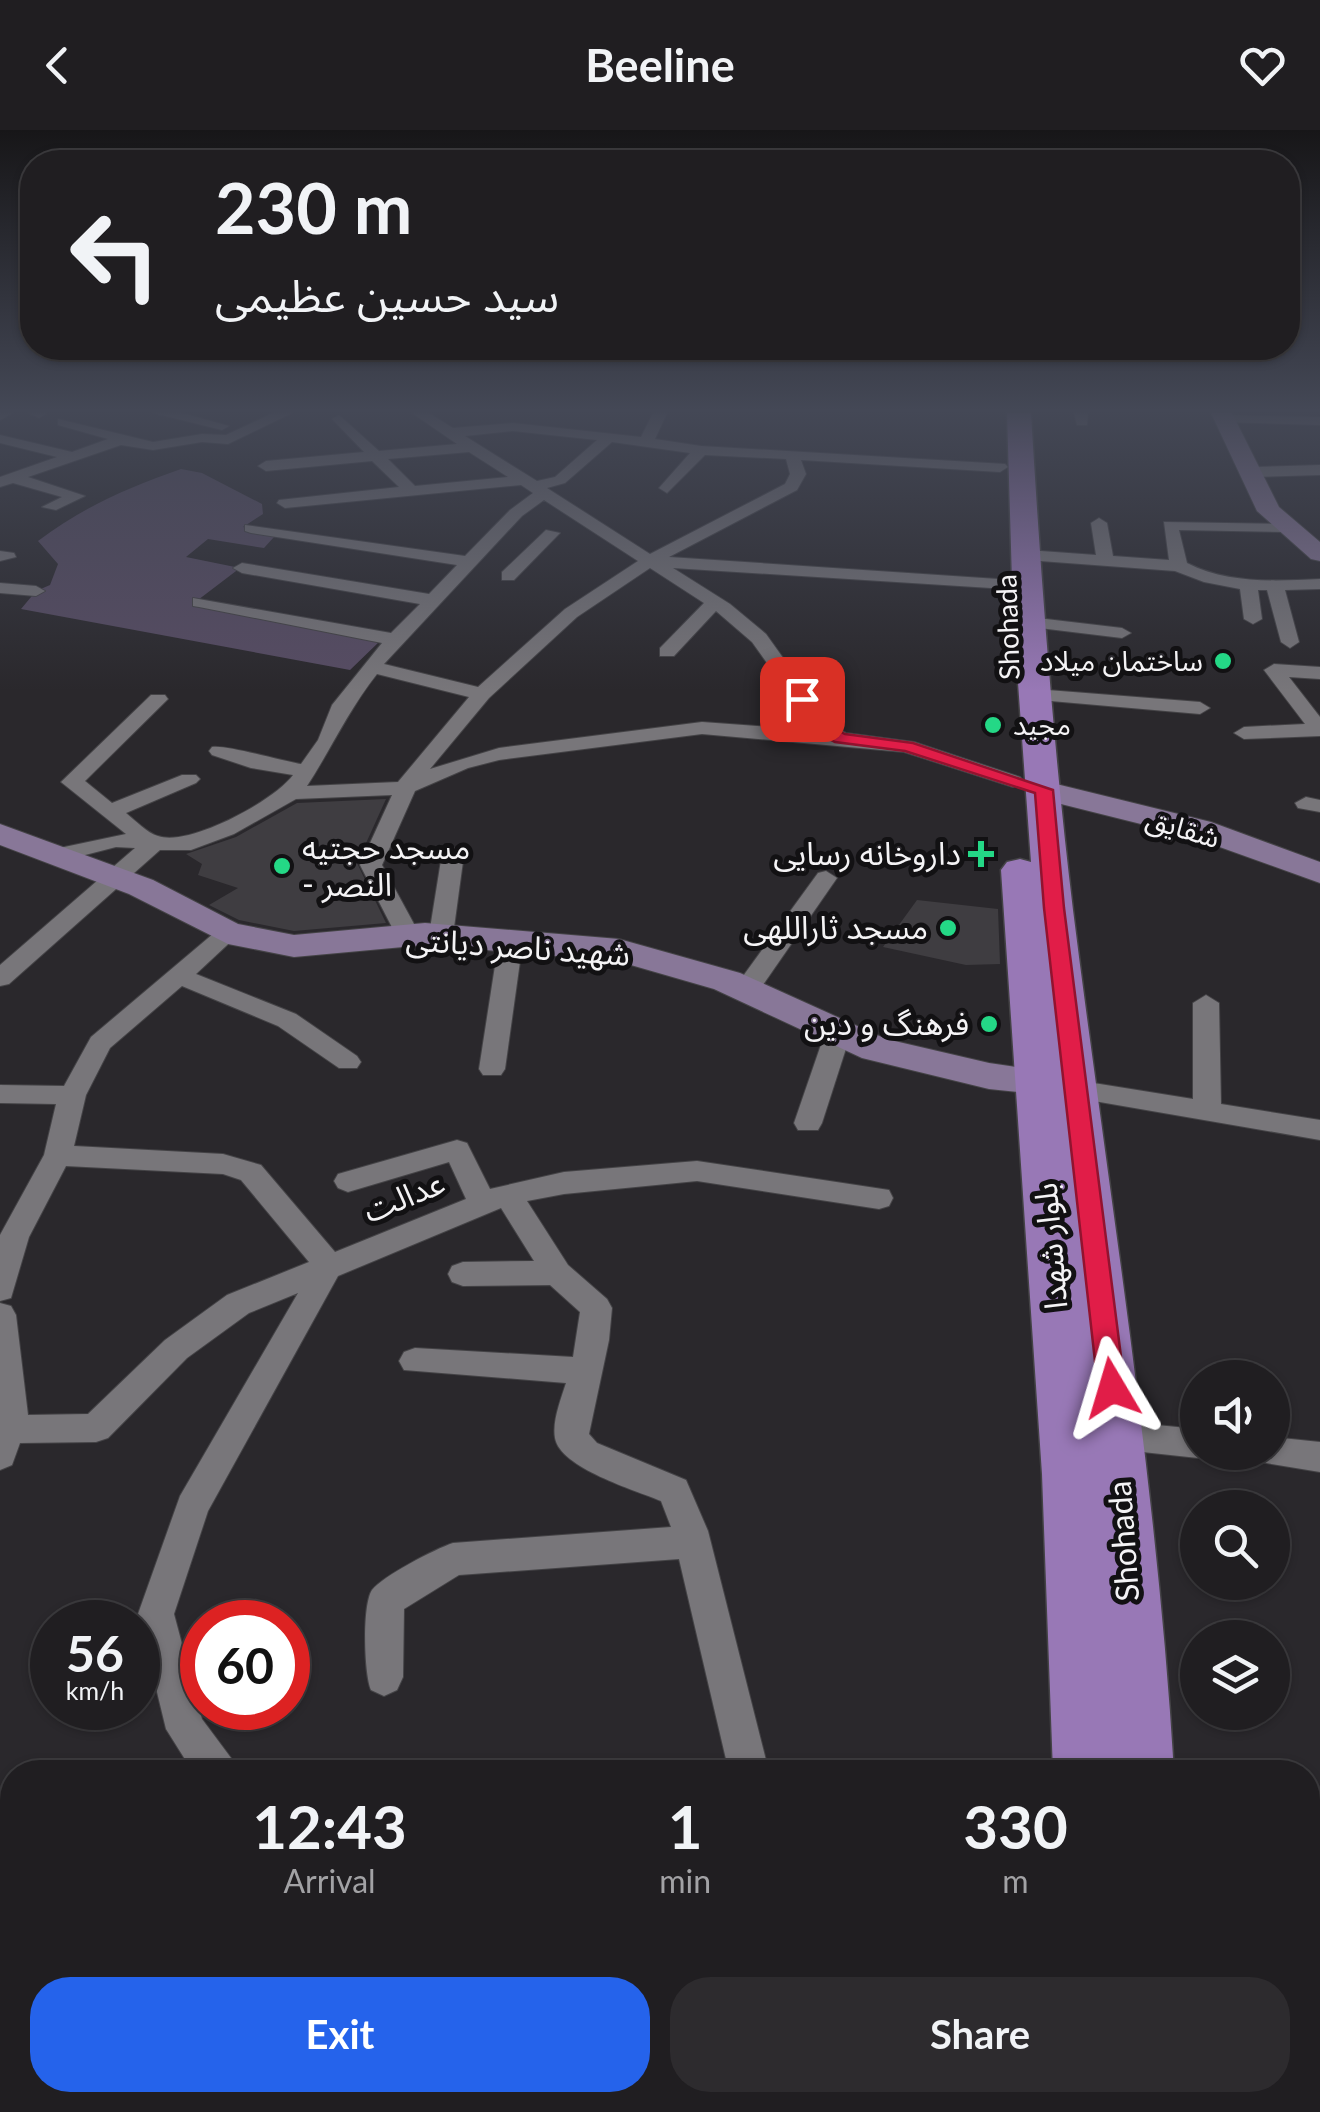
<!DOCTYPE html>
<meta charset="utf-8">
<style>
body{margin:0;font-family:Lato,"Noto Sans Arabic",sans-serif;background:#2d2b2e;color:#f1f3f6;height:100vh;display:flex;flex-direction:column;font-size:38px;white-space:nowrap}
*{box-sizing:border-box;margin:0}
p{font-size:32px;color:#a2a2a5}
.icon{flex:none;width:55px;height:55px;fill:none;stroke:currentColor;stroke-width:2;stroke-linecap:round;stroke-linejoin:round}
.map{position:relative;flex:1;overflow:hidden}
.drawer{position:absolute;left:0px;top:1630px;width:1320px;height:352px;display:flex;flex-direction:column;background:#201e21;border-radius:40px 40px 0 0;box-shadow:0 2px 8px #0004,0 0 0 2px #3d3c3f}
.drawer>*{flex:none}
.banner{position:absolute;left:20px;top:20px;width:1280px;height:210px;border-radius:40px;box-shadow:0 2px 8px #0004,0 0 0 2px #3d3c3f;background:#201e21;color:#f1f3f6;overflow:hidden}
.fabs{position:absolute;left:1180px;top:1230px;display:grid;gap:20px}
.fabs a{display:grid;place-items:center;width:110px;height:110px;border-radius:50%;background:#201e21;box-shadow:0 2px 8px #0004,0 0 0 2px #3d3c3f;font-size:50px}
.speed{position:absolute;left:30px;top:1470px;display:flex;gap:20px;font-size:50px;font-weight:700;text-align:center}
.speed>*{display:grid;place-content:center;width:130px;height:130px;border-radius:50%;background:#201e21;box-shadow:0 2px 8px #0004,0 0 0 2px #3d3c3f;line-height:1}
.speed small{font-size:25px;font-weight:400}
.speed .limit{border:15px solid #d22;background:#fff;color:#111}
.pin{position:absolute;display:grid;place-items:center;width:85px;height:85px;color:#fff;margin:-42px;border-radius:20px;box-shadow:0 5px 15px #0006}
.me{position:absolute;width:110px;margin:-55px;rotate:353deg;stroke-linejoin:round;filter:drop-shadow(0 0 8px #0008)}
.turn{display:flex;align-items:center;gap:35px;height:210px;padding:0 30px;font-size:45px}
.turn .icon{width:130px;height:130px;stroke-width:2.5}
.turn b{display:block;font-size:70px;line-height:85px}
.eta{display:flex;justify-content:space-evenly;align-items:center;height:170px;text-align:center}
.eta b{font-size:60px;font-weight:700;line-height:70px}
.cta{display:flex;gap:20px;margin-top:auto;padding:20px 30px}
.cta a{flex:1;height:115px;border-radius:40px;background:#2563eb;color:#fff;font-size:40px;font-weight:700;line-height:115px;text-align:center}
.cta a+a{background:#2d2b2e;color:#f1f3f6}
header{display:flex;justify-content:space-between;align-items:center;height:130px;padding:0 30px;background:#201e21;font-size:45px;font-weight:700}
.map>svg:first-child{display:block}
</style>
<header><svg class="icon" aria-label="back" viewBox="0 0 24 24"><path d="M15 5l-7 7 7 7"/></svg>Beeline<svg class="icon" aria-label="heart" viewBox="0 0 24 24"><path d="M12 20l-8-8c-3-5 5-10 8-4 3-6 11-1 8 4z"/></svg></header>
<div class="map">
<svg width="1320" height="1982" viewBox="0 0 1320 1982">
<rect width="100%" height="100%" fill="#2a282c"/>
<path fill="#574c63" d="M 181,339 L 202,343 L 262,374 L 263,384 L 243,397 L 269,402 L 274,407 L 264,418 L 208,409 L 186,427 L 240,438 L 194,473 L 380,511 L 350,540 L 21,479 L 36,461 L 50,455 L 58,434 L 38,411 C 81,378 129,357 181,339 Z"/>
<g fill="#3f3d41">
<path d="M 386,669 L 357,733 L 386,793 L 294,801 L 239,790 L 209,775 L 238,758 L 198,745 L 202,734 L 186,724 L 236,707 L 297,673 Z"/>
<path d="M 917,770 L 998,779 L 1000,834 L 966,835 L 883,817 Z"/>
</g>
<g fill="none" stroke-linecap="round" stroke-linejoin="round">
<g stroke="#444346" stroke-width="2">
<g id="minor">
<path d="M 0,283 L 13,283 L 0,290 Z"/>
<path d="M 29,283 L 46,283 L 46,284 L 39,288 Z"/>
<path d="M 153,283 L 182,283 L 229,296 L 222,300 Z"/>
<path d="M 273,283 L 292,283 L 228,314 L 202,312 L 153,320 L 121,315 L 28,347 L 85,366 L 56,380 L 42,377 L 62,367 L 13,353 L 0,357 L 0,347 L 57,327 L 0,313 L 0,305 L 72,322 L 108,309 L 58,295 L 58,289 L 153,312 L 202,304 L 226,305 Z"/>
<path d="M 412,283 L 429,283 L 453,298 L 513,293 L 641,307 L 653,283 L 667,283 L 655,309 L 701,316 L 1005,334 L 1008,337 L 1000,342 L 801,330 L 806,344 L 797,360 L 669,427 L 1013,450 L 1016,454 L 1007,459 L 673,438 L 730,474 L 766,504 L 831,595 L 846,603 L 914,612 L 1020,647 L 1024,651 L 1013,657 L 904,622 L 702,604 L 499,630 L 468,638 L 415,661 L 382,735 L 420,805 L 408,812 L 396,805 L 360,735 L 392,665 L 296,669 L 234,704 L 191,720 L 160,720 L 9,854 L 0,856 L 0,835 L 135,718 L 116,717 L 58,732 L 47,725 L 50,720 L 126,704 L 61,652 L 151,565 L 165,565 L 168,569 L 85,651 L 112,673 L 182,645 L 196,645 L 200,649 L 196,653 L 126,683 C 135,690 147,703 158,706 C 190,717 275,670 293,645 L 251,638 L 212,625 L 209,621 L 212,617 C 224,614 283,631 301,634 L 318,610 L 332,575 L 382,513 L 199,477 L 193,476 L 193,468 L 391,503 L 420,474 L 242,443 L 233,438 L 242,433 L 429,464 L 457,435 L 251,403 L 245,401 L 245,395 L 465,426 L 510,380 L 533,363 L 521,355 L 285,378 L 277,373 L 279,370 L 399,357 L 372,331 L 266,341 L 258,336 L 266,331 L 364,322 L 332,289 L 339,285 L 379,321 L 457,314 ZM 513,301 L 597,310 L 555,347 L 537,351 L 465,306 ZM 612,312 L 690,323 L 659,358 L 667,363 L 705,325 L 786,329 L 790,344 L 785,354 L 650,424 L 547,358 L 565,353 ZM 469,322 L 508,347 L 415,356 L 388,329 ZM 544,370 L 638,431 L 565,479 L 478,557 L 384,534 L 522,386 ZM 650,438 L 704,473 L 660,518 L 660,526 L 674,526 L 716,481 L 752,512 L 815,600 L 702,592 L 499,618 L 430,639 L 489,568 L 577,487 ZM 377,544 L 469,567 L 398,652 L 307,656 C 330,621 349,579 377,544 Z"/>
<path d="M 1074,283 L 1088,283 L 1087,295 L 1077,295 Z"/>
<path d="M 1225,285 L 1320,287 L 1320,295 L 1220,292 L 1218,289 Z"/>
<path d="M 1320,335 L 1320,345 L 1253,347 L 1245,342 L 1253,337 Z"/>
<path d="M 1099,388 L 1107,393 L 1113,426 L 1169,430 L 1164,392 L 1291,394 L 1291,400 L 1285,402 L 1179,400 L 1187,433 C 1228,454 1275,451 1320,449 L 1320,459 L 1285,460 L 1299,512 L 1290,518 L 1281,512 L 1267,460 L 1258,460 L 1262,489 L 1253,494 L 1244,489 L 1240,459 L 1204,452 L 1175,441 L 1027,430 L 1019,425 L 1027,420 L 1096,425 L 1091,393 Z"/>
<path d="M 546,400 L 560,403 L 514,450 L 502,450 L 502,442 Z"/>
<path d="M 0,421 L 14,423 L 16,427 L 0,431 Z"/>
<path d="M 0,453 L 36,456 L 45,461 L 36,466 L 0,463 Z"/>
<path d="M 1029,487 L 1122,498 L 1131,503 L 1122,508 L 1023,496 L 1020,492 Z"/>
<path d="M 1274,534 L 1320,537 L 1320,549 L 1289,547 L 1320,587 L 1320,606 L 1244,609 L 1234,603 L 1244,597 L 1305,594 L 1264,540 Z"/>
<path d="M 1035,559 L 1200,572 L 1210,578 L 1200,584 L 1028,569 L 1025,565 Z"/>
<path d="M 1306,667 L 1320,670 L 1320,682 L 1298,678 L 1295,673 Z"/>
<path d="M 453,717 L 464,724 L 453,805 L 441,812 L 429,805 L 442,724 Z"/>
<path d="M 826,741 L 837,748 L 756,865 L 738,865 L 734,859 L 738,853 L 818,743 Z"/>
<path d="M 228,796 L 240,803 L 196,844 L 296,884 L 357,926 L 361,932 L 357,938 L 339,938 L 278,896 L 182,856 L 110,918 L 86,965 L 74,1016 L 223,1024 L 261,1035 L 335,1122 L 466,1069 L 449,1032 L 348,1062 L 338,1058 L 334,1051 L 338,1044 L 457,1010 L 467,1013 L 490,1059 L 564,1042 L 697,1031 L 889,1060 L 893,1068 L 889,1076 L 879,1079 L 697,1051 L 564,1064 L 527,1071 L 568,1135 L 607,1169 L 612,1178 L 609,1210 L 589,1304 L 597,1313 L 686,1350 L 708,1401 L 769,1642 L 729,1642 L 679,1429 L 459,1445 L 404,1479 L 403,1547 L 397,1560 L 384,1566 L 371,1560 C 364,1544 362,1475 372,1460 C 383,1446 435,1419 453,1413 L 671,1397 L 661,1371 C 635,1360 560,1338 555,1308 C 552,1291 561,1269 566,1253 L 404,1240 L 399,1231 L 404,1222 L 415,1218 L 573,1227 L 580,1182 L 550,1155 L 463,1156 L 452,1152 L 448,1144 L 452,1136 L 463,1132 L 534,1131 L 501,1078 L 338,1146 L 208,1381 L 174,1484 L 202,1589 L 231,1628 L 237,1642 L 193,1642 L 166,1599 L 138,1484 L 180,1366 L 298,1163 L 249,1183 L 187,1228 L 108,1308 L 96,1312 L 20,1313 L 12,1335 L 0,1340 L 0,1173 L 11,1176 L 16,1185 L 28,1285 L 88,1284 L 165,1210 L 227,1165 L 309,1132 L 241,1050 L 223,1044 L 66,1036 L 29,1107 L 11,1168 L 0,1171 L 0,1105 L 44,1025 L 56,974 L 0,973 L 0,955 L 64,956 L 91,907 L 220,798 Z"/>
<path d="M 511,803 L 523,810 L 505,939 L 501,945 L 483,945 L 479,939 L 499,810 Z"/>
<path d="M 1206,865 L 1219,873 L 1221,974 L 1320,990 L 1320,1010 L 1065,966 L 1062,959 L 1065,952 L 1075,950 L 1193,969 L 1193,873 Z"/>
<path d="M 838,894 L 851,903 L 822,993 L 818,1000 L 798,1000 L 794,993 L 825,903 Z"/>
<path d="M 1115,1291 L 1198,1299 L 1198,1322 L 1211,1322 L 1198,1328 L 1115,1319 L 1103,1315 L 1098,1305 L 1103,1295 Z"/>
<path d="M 1272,1307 L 1320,1312 L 1320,1342 L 1260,1332 L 1255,1322 L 1272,1322 Z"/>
<path d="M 1308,1663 L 1320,1666 L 1320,1706 L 1308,1703 Z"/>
<path d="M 0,1757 L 12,1762 L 12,1832 L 0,1827 Z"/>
<path d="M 12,1847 L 12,1900 L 0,1905 L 0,1852 Z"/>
<path d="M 39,1970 L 85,1970 L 88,1982 L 42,1982 Z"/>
<path d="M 300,1970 L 346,1970 L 341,1982 L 295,1982 Z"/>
<path d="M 848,1970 L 894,1970 L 898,1982 L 852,1982 Z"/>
</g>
</g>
<g stroke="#444346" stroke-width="2">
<g id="secondary">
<path d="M 1211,283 L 1232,283 L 1279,377 L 1320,412 L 1320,431 L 1311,429 L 1257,381 Z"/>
<path d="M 1044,651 L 1211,692 L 1320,732 L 1320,753 L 1189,706 L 1033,667 L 1029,660 L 1033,653 Z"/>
<path d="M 0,694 L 153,750 L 238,794 L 294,805 L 425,793 L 619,809 L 740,843 L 886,909 L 989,933 L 1051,942 L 1056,951 L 1051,960 L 1037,964 L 989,959 L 862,928 L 714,859 L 617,831 L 425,815 L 294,827 L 228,814 L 129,764 L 0,715 Z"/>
</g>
</g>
<g stroke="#444346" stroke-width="3">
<g id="primary">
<path d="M 1007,283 L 1031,283 C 1041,449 1053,615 1073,780 C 1109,1067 1157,1353 1174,1642 L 1053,1642 L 1042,1344 L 1001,740 L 1007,732 L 1020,729 L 1031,732 L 1013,484 Z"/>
<path d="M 1065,1970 L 1205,1970 L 1206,1982 L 1066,1982 Z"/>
</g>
</g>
<use href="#minor" fill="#78767a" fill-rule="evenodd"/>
<use href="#secondary" fill="#887798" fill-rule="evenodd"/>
<use href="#primary" fill="#9878b6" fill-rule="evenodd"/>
</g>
<linearGradient id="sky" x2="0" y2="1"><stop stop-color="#171618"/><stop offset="0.5" stop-color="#444856"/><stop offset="1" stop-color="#444856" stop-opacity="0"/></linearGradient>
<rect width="1320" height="561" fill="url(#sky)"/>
<path fill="#e11d48" stroke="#92132f" stroke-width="2.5" d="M 797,566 L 808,566 L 830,596 L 845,604 L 913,613 L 1053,660 L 1064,778 L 1125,1258 L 1121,1266 L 1112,1270 L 1102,1266 L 1098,1258 L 1044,778 L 1035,663 L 905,621 L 835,612 L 818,603 L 794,569 Z"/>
<g fill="#24d886" stroke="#121113" stroke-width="4">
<circle cx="1223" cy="531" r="10"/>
<circle cx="993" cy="595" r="10"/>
<path d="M976 709h10v10h10v10h-10v10h-10v-10h-10v-10h10z"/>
<circle cx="282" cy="736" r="10"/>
<circle cx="948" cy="798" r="10"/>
<circle cx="989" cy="894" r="10"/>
</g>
<g text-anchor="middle" stroke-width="10" stroke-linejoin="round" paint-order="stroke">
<g font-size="28" fill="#f4f3f5" stroke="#121113">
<text transform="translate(1008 497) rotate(-92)" y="10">Shohada</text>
<text transform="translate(1183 698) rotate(17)" y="10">شقایق</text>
</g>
<g font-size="28" fill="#f4f3f5" stroke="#121113" text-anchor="end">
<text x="1203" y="541">ساختمان میلاد</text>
<text x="1013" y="605" text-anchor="start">مجید</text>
</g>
<g font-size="32" fill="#f4f3f5" stroke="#121113" text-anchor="end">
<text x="302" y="729" text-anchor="start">مسجد حجتیه<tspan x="302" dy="37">- النصر</tspan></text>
<text x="961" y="735">داروخانه رسایی</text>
<text x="928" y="809">مسجد ثاراللهی</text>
<text x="969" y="905">فرهنگ و دین</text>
</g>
<g font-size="32" fill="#f4f3f5" stroke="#121113">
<text transform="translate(518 817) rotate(4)" y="11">شهید ناصر دیانتی</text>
<text transform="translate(404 1067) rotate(-22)" y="11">عدالت</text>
<text transform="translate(1051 1116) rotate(-95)" y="11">بلوار شهدا</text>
<text transform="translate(1124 1411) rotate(-94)" y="11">Shohada</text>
</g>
</g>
</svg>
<div class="fabs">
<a><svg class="icon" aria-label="sound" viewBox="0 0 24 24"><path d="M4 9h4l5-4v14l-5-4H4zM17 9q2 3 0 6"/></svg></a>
<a><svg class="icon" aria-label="search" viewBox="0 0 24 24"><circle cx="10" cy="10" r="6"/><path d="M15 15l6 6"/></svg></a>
<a><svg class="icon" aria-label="layers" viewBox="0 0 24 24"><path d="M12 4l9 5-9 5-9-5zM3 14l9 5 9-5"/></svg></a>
</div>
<div class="speed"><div>56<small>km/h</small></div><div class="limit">60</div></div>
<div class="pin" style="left:802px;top:569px;background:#d93025"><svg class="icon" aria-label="arrive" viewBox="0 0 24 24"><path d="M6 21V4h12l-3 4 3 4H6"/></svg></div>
<svg class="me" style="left:1112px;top:1258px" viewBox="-20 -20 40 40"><path d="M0-17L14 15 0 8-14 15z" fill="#e11d48" stroke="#fff" stroke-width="4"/></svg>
<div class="banner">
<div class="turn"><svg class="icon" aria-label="left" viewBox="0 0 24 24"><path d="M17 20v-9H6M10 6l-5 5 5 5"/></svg><div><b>230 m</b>سید حسین عظیمی</div></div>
</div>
<section class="drawer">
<div class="eta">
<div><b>12:43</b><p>Arrival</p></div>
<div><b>1</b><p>min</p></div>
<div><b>330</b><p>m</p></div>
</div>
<div class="cta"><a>Exit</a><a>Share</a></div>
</section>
</div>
